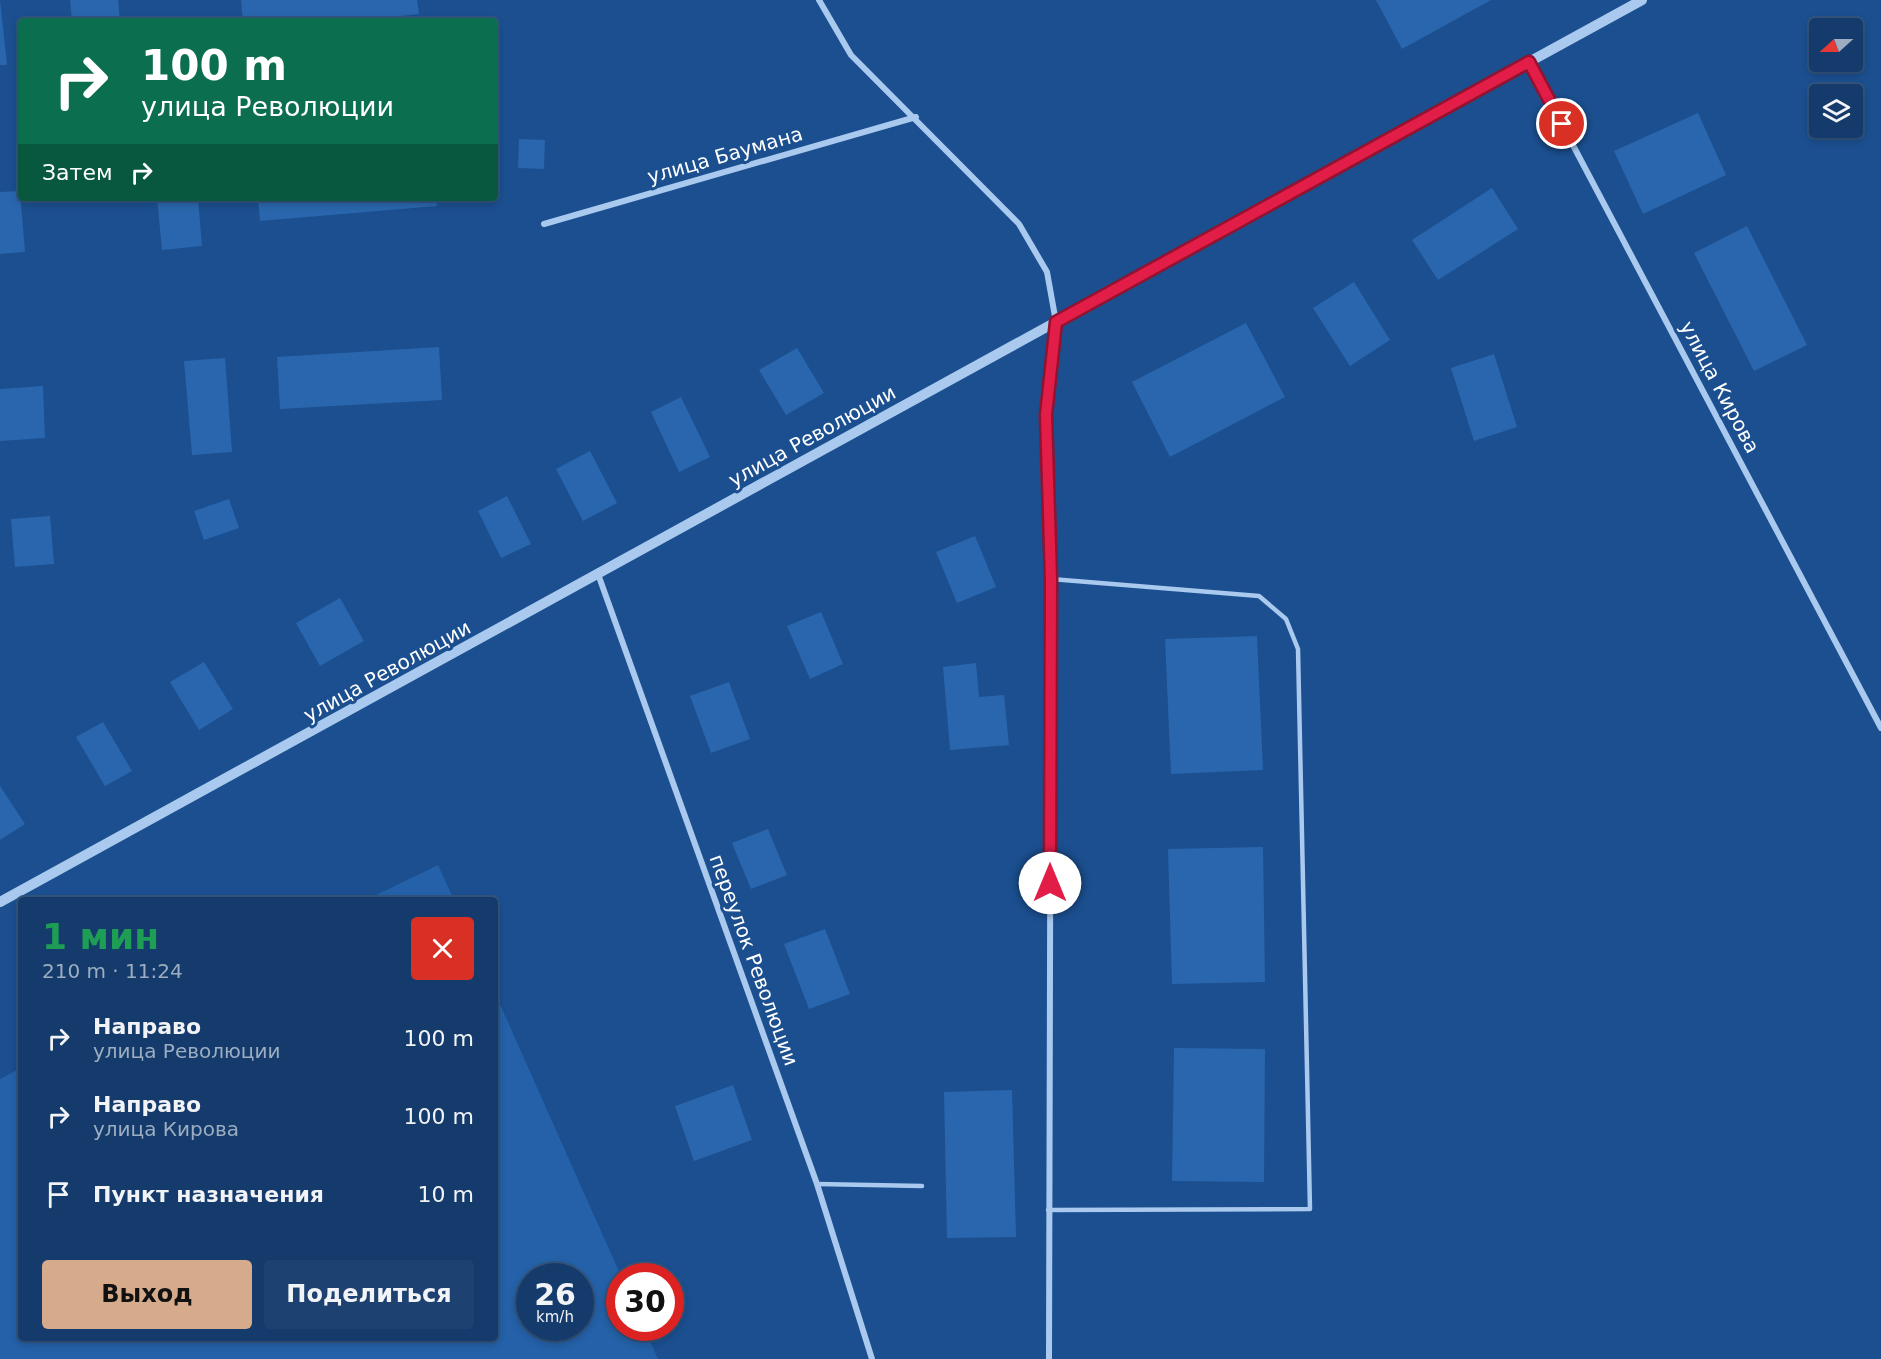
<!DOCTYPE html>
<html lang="ru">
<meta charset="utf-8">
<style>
body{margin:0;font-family:"DejaVu Sans",sans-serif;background:#1d4271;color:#f1f3f6;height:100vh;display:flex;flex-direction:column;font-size:22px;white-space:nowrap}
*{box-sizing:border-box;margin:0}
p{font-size:20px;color:#9dadc1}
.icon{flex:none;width:33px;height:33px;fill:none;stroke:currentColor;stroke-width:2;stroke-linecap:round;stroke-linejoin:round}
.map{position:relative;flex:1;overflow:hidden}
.drawer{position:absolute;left:18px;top:897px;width:480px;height:444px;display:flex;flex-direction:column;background:#143b6b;border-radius:6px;box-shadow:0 3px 9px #0003,0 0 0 2px #33557e}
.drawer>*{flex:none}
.banner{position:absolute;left:18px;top:18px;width:480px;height:183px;border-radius:6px;box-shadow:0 3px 9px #0003,0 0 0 2px #33557e;background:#0b6e4f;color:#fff;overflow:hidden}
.needle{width:39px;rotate:249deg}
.controls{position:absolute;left:1809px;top:18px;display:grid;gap:12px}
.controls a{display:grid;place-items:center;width:54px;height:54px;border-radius:6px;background:#143b6b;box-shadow:0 3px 9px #0003,0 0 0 2px #33557e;font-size:30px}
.speed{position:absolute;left:516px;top:1263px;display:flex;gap:12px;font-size:30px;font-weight:700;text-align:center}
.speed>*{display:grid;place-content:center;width:78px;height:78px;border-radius:50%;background:#143b6b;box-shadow:0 3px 9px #0003,0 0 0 2px #33557e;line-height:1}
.speed small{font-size:15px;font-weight:400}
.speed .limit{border:9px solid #d22;background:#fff;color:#111}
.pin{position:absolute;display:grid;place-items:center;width:51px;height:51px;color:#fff;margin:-26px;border:3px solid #fff;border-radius:50%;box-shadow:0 2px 6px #0007}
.me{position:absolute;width:66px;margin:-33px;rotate:0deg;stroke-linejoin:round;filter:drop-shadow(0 0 4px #0008)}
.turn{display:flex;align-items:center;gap:21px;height:126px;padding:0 24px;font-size:27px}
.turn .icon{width:78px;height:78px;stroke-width:2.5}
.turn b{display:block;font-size:42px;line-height:51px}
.then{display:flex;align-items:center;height:57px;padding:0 24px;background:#0003;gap:12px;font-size:22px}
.round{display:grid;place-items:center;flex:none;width:63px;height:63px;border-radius:6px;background:#1d4271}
.head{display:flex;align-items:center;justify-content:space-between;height:102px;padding:0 24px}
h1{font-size:36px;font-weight:600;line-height:45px;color:#1e9e55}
.button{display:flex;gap:12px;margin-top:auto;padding:12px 24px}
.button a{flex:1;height:69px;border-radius:6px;background:#d6ab8b;color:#111;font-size:24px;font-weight:600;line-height:69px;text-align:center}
.button a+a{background:#1d4271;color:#f1f3f6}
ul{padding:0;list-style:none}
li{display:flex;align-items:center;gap:18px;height:78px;padding:0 24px}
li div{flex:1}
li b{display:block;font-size:22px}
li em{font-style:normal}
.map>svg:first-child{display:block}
</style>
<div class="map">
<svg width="1881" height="1359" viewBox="0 0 1881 1359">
<rect width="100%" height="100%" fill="#1b4f8f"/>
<g fill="#2461a8" fill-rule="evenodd">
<path d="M 438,865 L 454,900 L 366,900 Z"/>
<path d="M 495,993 L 621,1276 L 620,1328 L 644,1328 L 658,1359 L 0,1359 L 0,1079 L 21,1068 L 21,1338 L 495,1338 ZM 530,1276 L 580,1276 L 580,1328 L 530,1328 Z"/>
</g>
<g fill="#2a66ad">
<path d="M 0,0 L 7,65 L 0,65 Z"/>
<path d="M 70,0 L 118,0 L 120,21 L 72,21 Z"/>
<path d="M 241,0 L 417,0 L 419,14 L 356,21 L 243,21 Z"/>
<path d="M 1376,0 L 1491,0 L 1402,49 Z"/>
<path d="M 1698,113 L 1726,175 L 1643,214 L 1614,151 Z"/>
<path d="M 519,139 L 545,140 L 544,169 L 518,168 Z"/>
<path d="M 1492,188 L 1518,229 L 1438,280 L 1412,240 Z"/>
<path d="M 20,191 L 25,252 L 0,254 L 0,192 Z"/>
<path d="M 157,198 L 198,198 L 202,246 L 162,250 Z"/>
<path d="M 258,198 L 436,198 L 437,206 L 260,221 Z"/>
<path d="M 1747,226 L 1807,345 L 1754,371 L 1694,253 Z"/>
<path d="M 1354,282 L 1390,340 L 1350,366 L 1313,308 Z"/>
<path d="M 1246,323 L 1285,397 L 1170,457 L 1132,382 Z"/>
<path d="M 439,347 L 442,400 L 280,409 L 277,357 Z"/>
<path d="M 797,348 L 824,393 L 786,415 L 759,370 Z"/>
<path d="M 1494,354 L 1517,427 L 1474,441 L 1451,368 Z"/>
<path d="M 225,358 L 232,452 L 192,455 L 184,361 Z"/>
<path d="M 43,386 L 45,438 L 0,441 L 0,389 Z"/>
<path d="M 681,397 L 710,457 L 679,472 L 651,412 Z"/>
<path d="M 590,451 L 617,503 L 583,521 L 556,469 Z"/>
<path d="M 507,496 L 531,544 L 501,558 L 478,511 Z"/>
<path d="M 229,499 L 239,528 L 204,540 L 194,511 Z"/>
<path d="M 50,516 L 54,564 L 15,567 L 11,519 Z"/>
<path d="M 975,536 L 996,587 L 957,603 L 936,552 Z"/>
<path d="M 340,598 L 364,641 L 320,666 L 296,623 Z"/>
<path d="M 821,612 L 843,664 L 810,679 L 787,626 Z"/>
<path d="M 1257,636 L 1263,770 L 1171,774 L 1165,639 Z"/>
<path d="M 204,662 L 233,709 L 199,730 L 170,682 Z"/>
<path d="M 976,663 L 979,697 L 1004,695 L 1009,745 L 950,750 L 943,667 Z"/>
<path d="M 729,682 L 750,739 L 711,753 L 690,696 Z"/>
<path d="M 103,722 L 132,771 L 105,786 L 76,737 Z"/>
<path d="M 0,786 L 25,824 L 0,840 Z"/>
<path d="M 768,829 L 787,875 L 751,889 L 732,843 Z"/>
<path d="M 1263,847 L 1265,982 L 1172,984 L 1168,849 Z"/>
<path d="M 825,929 L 850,994 L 809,1009 L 784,944 Z"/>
<path d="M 1174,1048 L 1265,1049 L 1264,1182 L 1172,1181 Z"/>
<path d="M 733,1085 L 752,1140 L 694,1161 L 675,1106 Z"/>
<path d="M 1012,1090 L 1016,1237 L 947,1238 L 944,1092 Z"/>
</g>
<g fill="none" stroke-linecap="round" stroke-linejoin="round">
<g stroke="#a9c9ee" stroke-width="4.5">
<path d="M 817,1184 L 922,1186"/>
<path d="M 1048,1210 L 1310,1209 L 1298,649 L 1286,619 L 1259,596 L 1051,579"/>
</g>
<g stroke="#a9c9ee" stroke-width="6">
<path d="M 819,0 L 851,55 L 1019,224 L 1047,272 L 1056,322 L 1046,415 L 1051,579 L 1049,1359"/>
<path d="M 1529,62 L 1881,728"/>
<path d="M 544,224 L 916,117"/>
<path d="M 598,574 L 817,1184 L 872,1359"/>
</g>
<path stroke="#a9c9ee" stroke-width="10" d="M 0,902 L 1642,0"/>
</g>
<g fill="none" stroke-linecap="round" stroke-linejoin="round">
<g stroke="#92132f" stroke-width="15">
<path id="route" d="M 1050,883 L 1051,579 L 1046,415 L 1056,322 L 1529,62 L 1562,124"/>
</g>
<use href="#route" stroke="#e11d48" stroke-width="10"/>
</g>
<g text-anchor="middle" stroke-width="6" stroke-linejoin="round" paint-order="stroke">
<g font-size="20" fill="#fff" stroke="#1b4f8f">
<text transform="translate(725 155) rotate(-16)" y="7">улица Баумана</text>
<text transform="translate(1720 387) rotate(62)" y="7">улица Кирова</text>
<text transform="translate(812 436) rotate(-29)" y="7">улица Революции</text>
<text transform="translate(387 671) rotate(-29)" y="7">улица Революции</text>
<text transform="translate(754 960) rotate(70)" y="7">переулок Революции</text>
</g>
</g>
</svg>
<div class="controls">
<a><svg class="needle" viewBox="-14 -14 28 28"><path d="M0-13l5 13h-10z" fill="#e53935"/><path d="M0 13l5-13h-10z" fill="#9dadc1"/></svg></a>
<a><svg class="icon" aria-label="layers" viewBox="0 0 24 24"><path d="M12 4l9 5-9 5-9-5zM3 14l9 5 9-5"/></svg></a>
</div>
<div class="speed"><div>26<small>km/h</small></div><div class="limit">30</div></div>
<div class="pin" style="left:1562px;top:124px;background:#d93025"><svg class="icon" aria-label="arrive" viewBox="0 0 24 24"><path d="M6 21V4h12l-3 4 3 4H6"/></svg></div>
<svg class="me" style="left:1050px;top:883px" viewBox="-20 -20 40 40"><circle r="19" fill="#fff"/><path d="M0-13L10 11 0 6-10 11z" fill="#e11d48"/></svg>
<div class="banner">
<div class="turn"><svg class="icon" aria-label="right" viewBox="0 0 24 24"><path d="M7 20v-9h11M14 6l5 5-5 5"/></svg><div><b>100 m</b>улица Революции</div></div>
<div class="then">Затем<svg class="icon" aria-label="right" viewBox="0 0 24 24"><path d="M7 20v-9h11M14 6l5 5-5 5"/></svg></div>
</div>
<section class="drawer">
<div class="head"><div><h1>1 мин</h1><p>210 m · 11:24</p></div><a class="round" style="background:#d93025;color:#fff"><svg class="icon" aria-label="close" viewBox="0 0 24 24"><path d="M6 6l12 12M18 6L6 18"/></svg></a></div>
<ul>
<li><svg class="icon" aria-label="right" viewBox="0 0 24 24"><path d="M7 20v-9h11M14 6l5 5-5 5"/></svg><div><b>Направо</b><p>улица Революции</p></div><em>100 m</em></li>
<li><svg class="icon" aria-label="right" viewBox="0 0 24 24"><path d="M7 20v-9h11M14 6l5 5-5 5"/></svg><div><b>Направо</b><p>улица Кирова</p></div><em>100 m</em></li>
<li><svg class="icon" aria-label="arrive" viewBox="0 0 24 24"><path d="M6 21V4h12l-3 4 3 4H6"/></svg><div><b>Пункт назначения</b></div><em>10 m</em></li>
</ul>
<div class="button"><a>Выход</a><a>Поделиться</a></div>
</section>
</div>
